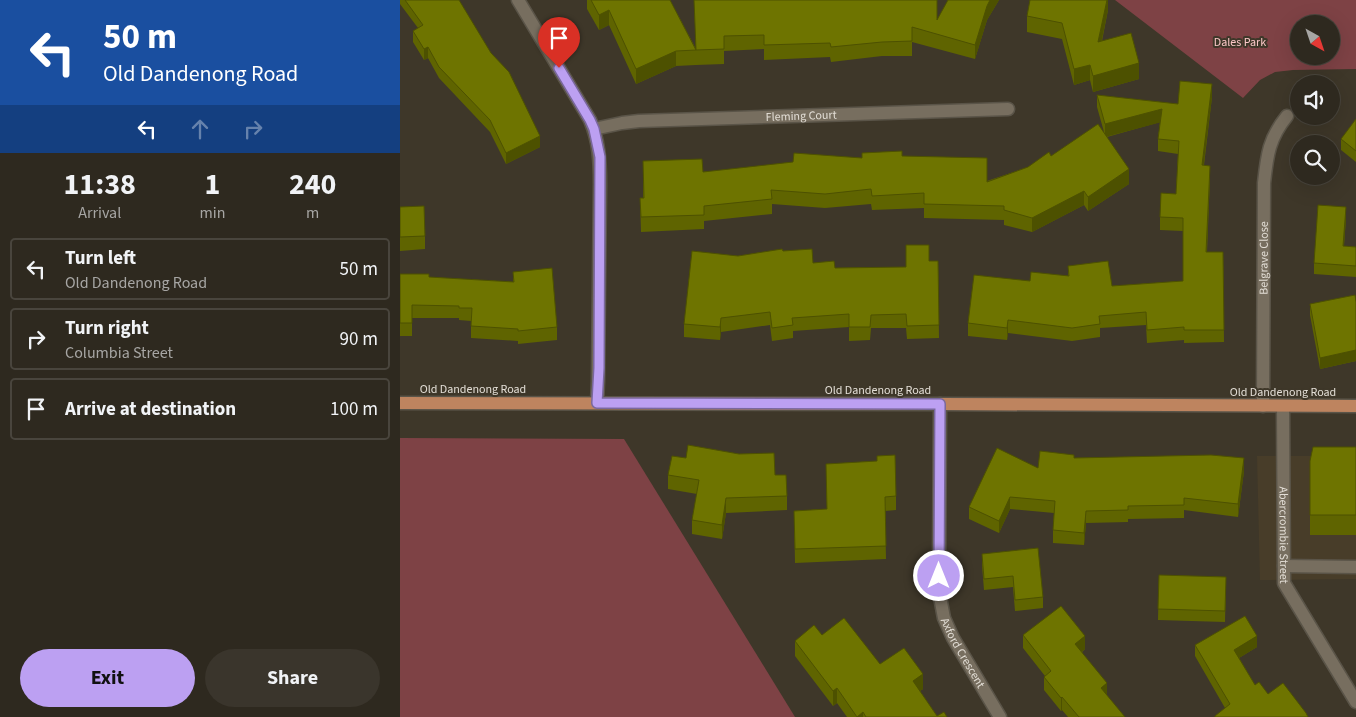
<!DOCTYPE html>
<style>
body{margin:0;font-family:"Source Sans 3",sans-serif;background:#3a352c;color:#f1f3f6;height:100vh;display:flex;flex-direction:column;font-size:19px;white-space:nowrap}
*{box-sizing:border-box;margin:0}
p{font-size:16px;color:#a7a6a4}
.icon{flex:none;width:28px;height:28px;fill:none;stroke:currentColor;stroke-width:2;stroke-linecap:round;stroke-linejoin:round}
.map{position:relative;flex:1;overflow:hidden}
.sheet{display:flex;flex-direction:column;background:#2e291f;width:400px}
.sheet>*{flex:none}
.top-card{background:#1a4fa0;color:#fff;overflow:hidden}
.needle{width:32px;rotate:140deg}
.fabs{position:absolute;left:890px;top:15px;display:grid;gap:10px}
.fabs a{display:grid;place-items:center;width:50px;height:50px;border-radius:50%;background:#2e291f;box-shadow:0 5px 20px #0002,0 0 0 1px #49453d;font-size:25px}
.pin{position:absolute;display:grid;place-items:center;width:42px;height:42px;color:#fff;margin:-51px -21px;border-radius:50% 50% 50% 0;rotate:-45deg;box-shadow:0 0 5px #0007}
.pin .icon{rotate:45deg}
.me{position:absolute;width:55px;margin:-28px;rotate:0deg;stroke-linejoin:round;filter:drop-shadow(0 0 4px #0008)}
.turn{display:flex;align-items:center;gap:18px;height:105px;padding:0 20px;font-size:22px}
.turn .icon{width:65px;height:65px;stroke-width:2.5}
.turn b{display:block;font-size:35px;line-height:42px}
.lanes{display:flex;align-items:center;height:48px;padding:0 20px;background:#0003;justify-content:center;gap:25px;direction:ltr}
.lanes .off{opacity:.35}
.eta{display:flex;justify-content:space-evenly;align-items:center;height:85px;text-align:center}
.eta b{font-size:30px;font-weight:700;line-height:35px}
.button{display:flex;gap:10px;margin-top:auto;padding:10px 20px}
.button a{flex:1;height:58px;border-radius:30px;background:#bca0f2;color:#111;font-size:20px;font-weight:700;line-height:58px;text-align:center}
.button a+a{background:#3a352c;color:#f1f3f6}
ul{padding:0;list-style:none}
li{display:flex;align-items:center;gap:15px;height:62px;margin:0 10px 8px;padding:0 10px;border:2px solid #49453d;border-radius:5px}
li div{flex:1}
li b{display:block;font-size:19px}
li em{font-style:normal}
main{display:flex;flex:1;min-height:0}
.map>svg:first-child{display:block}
</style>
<main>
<section class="sheet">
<div class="top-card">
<div class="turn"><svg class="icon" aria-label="left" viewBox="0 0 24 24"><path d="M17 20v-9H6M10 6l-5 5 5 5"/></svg><div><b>50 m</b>Old Dandenong Road</div></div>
<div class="lanes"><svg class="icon" aria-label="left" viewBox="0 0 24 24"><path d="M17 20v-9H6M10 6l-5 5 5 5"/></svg><svg class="icon off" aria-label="ahead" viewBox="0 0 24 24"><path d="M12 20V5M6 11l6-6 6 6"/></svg><svg class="icon off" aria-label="right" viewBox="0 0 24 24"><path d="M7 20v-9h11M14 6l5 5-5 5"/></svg></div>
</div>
<div class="eta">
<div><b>11:38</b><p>Arrival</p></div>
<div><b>1</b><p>min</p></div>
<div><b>240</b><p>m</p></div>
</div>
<ul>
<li><svg class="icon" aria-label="left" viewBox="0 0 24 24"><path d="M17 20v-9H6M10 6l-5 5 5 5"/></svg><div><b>Turn left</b><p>Old Dandenong Road</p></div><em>50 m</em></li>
<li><svg class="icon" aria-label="right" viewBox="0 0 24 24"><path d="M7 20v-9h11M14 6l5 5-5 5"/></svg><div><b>Turn right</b><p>Columbia Street</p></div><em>90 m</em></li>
<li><svg class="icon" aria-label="arrive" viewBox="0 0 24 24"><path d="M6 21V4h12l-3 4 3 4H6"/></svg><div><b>Arrive at destination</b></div><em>100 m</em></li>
</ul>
<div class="button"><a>Exit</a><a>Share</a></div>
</section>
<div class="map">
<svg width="956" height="717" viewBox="0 0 956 717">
<rect width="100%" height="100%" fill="#3e3729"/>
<path fill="#483d29" d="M 857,456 L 956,456 L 956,579 L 860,580 Z"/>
<g fill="#7e4245" fill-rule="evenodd">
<path d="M 715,0 L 956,0 L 956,69 L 893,70 L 875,72 L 860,80 L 843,98 ZM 899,24 L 931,24 L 931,56 L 899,56 Z"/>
<path d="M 0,438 L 224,439 L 395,717 L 0,717 Z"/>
</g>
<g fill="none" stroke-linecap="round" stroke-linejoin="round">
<g stroke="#5a5448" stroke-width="15">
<g id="minor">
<path d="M 118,0 L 190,120 C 199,141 200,161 200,184 L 198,381 L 197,403"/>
<path id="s1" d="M 194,129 L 222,123 L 239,121 L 608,109"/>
<path id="s2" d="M 540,404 L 539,576 L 540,597 L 544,618 L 553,638 L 600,717"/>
<path id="s3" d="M 863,406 L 864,183 C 867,155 869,138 887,116"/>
<path id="s4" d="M 883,406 L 884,583 L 956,702"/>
<path d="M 884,566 L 956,567"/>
</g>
</g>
<g stroke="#5a5448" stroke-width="15">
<path id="major" d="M 0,403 L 540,404 L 956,406"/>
</g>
<use href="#minor" stroke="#776e5f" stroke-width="12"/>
<use href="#major" stroke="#be845f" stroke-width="12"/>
</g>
<g fill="#5f6400">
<path d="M 0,0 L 59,0 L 140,147 L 106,164 L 90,132 L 39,78 L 28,58 L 24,60 L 13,42 L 13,31 L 18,28 L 0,4 Z"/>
<path d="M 187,0 L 270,0 L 296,49 L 294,0 L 537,0 L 537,20 L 548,0 L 599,0 L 587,20 L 575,59 L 512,42 L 512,56 L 482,56 L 431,62 L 430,57 L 364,60 L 364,49 L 324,51 L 324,64 L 296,65 L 296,62 L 296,65 L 276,66 L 236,84 L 209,25 L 199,30 L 187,9 Z"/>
<path d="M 708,0 L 708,10 L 702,41 L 739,79 L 693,92 L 690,80 L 674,85 L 662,39 L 627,32 L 627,16 Z"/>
<path d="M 697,95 L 778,104 L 812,97 L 804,165 L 810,178 L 807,252 L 823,252 L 824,342 L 784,343 L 784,340 L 747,343 L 746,325 L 700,328 L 700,337 L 672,341 L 608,333 L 607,340 L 568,336 L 568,323 L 630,281 L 668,276 L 668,266 L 712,286 L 783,281 L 783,231 L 760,230 L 760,217 L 776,194 L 778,154 L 758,151 L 758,139 L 760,122 L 707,137 L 729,184 L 688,211 L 684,205 L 632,232 L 604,225 L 604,220 L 524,218 L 524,208 L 472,210 L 471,204 L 425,208 L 372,204 L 372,214 L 304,221 L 304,229 L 241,232 L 240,198 L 243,198 L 243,161 L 303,172 L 462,158 L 502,156 L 587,181 L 628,167 L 704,132 L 697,107 Z"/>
<path d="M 956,119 L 956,162 L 941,150 L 941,139 Z"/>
<path d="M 0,207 L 25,236 L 25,249 L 0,251 Z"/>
<path d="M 946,218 L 944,246 L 956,247 L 956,277 L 914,274 L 914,263 Z"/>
<path d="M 383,251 L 413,263 L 435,268 L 506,267 L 529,261 L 538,261 L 539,338 L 507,339 L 506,328 L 471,328 L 470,340 L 449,341 L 449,327 L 393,331 L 393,338 L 372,341 L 370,325 L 321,332 L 320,340 L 284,337 L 284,324 L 338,256 Z"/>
<path d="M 113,272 L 157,327 L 157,340 L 118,344 L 118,341 L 71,338 L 71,321 L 59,320 L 59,318 L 12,318 L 12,336 L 0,336 L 0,274 L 29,277 L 113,282 Z"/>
<path d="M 956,302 L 956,361 L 920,369 L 910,315 L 910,304 Z"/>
<path d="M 956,447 L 956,535 L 910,535 L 910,461 Z"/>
<path d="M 674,458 L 844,471 L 838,517 L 784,510 L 784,518 L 728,519 L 728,522 L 686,523 L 684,545 L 653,543 L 653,530 L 654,513 L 610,509 L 599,533 L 569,519 L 569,507 Z"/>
<path d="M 426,464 L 496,496 L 496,510 L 485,511 L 486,559 L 395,563 L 394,511 L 427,509 Z"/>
<path d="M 268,475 L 375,475 L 387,496 L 387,510 L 326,513 L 322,539 L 292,534 L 292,520 L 297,494 L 268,489 Z"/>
<path d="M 582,554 L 643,597 L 643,608 L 615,611 L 613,587 L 584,590 L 582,565 Z"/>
<path d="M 759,575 L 826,577 L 825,622 L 758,620 Z"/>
<path d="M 422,635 L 480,664 L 523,689 L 520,691 L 537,716 L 547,717 L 447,717 L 437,703 L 433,706 L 395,656 L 395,641 Z"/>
<path d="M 623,635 L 685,649 L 682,652 L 707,696 L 725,717 L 668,717 L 662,710 L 661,711 L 644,690 L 644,677 L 645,676 L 623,648 Z"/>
<path d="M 795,645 L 857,647 L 839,658 L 855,685 L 868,694 L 908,717 L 815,717 L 815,716 L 825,708 L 795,656 Z"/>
</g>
<g fill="#4d5100">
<path d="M 590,0 L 599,0 L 587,20 L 575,59 L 575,45 L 587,6 Z"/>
<path d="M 707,0 L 708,0 L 708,10 L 698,58 L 698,42 Z"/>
<path d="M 209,10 L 209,25 L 199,30 L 199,15 Z"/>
<path d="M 28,47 L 28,58 L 24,60 L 24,49 Z"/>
<path d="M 276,51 L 276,66 L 236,84 L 236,69 Z"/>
<path d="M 739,63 L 739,79 L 693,92 L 693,76 Z"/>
<path d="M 690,65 L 690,80 L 674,85 L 674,69 Z"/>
<path d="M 812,84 L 812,97 L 802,178 L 802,165 Z"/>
<path d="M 762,109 L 762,122 L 705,137 L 705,124 Z"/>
<path d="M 140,136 L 140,147 L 106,164 L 106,153 Z"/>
<path d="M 810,166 L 810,178 L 806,265 L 806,252 Z"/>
<path d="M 729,169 L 729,184 L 688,211 L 688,197 Z"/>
<path d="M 684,191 L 684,205 L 632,232 L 632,218 Z"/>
<path d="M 946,207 L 946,218 L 943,257 L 943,246 Z"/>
<path d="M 321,318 L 321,332 L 320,340 L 320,327 Z"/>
<path d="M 608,320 L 608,333 L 607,340 L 607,328 Z"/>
<path d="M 956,350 L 956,361 L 920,369 L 920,358 Z"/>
<path d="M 844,458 L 844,471 L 838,517 L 838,504 Z"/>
<path d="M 610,497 L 610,509 L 599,533 L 599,521 Z"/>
<path d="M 326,498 L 326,513 L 322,539 L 322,525 Z"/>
<path d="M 686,511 L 686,523 L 684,545 L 684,533 Z"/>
<path d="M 685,636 L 685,649 L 675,657 L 675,644 Z"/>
<path d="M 857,636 L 857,647 L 834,661 L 834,650 Z"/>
<path d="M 523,674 L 523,689 L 513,696 L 513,681 Z"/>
<path d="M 707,683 L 707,696 L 701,688 Z"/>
<path d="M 437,688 L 437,703 L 433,706 L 433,691 Z"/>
<path d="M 662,697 L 662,710 L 661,711 L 661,698 Z"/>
<path d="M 463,712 L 463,717 L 457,717 Z"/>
</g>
<g fill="#6e7400" stroke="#4d5100">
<path d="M 5,0 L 59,0 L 91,53 L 109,72 L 140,136 L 106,153 L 90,120 L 39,67 L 28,47 L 24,49 L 13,31 L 23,25 Z"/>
<path d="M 191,0 L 270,0 L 296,50 L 276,51 L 236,69 L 209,10 L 199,15 Z"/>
<path d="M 294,0 L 537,0 L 537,20 L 548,0 L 590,0 L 587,6 L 575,45 L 512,27 L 512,41 L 482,42 L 431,47 L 430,43 L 364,45 L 364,35 L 324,36 L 324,49 L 296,50 Z"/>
<path d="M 630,0 L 707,0 L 698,42 L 731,33 L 739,63 L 693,76 L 690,65 L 674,69 L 662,23 L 627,16 Z"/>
<path d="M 780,81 L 812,84 L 802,165 L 810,166 L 806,252 L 823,252 L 824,330 L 784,330 L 784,327 L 747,330 L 746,312 L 699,316 L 700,324 L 672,328 L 608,320 L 607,328 L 568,323 L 574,275 L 630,281 L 631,272 L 669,276 L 668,266 L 708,261 L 712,286 L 783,281 L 783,218 L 760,217 L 761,193 L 776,194 L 779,141 L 758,139 L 762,109 L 705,124 L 697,95 L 778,104 Z"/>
<path d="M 956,119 L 956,151 L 941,139 Z"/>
<path d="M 698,124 L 729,169 L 688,197 L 684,191 L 632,218 L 604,210 L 604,206 L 524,204 L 524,193 L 472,196 L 471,189 L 425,194 L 371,190 L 372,199 L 304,206 L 304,215 L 241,217 L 240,198 L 244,198 L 243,161 L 302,159 L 303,172 L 393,162 L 394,153 L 462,158 L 462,153 L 502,151 L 502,156 L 587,158 L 587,182 L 628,167 L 649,152 L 651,156 Z"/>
<path d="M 918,205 L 946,207 L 943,246 L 956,247 L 956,266 L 914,263 Z"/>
<path d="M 24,206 L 25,236 L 0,237 L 0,207 Z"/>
<path d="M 506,245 L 529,245 L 529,261 L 538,261 L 539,325 L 507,326 L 506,314 L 471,315 L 470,327 L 449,327 L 449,314 L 392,318 L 393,325 L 372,328 L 370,312 L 321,318 L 320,327 L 284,324 L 292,251 L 338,256 L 382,249 L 383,251 L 412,249 L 413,263 L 434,261 L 435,268 L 506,267 Z"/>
<path d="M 152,268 L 157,327 L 118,331 L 118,329 L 71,326 L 72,308 L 59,308 L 59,306 L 12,305 L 12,323 L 0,323 L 0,274 L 29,274 L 29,277 L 114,282 L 113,272 Z"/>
<path d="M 955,295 L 956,302 L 956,350 L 920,358 L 910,304 Z"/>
<path d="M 288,445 L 339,454 L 374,453 L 375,475 L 386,475 L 387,496 L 326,498 L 322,525 L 292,520 L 299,480 L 268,475 L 272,456 L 286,458 Z"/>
<path d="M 913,447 L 956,447 L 956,515 L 910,515 L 910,461 Z"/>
<path d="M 597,448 L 638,468 L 640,451 L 674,455 L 674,458 L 811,455 L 844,458 L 838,504 L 784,498 L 784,505 L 728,506 L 728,510 L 686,511 L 684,533 L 653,530 L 655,501 L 610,497 L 599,521 L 569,507 Z"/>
<path d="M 495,455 L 496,496 L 485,497 L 486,546 L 395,549 L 394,511 L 427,509 L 426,464 L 477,461 L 477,456 Z"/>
<path d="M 638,548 L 643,597 L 615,600 L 613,576 L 584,579 L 582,554 Z"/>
<path d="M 759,575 L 826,577 L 825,611 L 758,609 Z"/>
<path d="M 661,606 L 685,636 L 675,644 L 707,683 L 701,688 L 725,717 L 679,717 L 662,697 L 661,698 L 644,677 L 651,671 L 623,635 Z"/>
<path d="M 845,616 L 857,636 L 834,650 L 855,685 L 859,682 L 868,694 L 883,683 L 906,713 L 908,717 L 815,717 L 815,716 L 830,704 L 795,645 Z"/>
<path d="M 444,618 L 480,664 L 504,648 L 523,674 L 513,681 L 537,716 L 544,712 L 547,717 L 466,717 L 463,712 L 457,717 L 437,688 L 433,691 L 395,641 L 414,625 L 422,635 Z"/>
</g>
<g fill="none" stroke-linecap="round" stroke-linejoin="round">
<g stroke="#7a689d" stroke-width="12">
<path id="route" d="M 159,68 L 190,120 L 194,129 L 200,157 L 199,368 L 197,403 L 540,404 L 539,576"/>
</g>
<use href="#route" stroke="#bca0f2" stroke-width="9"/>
</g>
<g text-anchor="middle" stroke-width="4" stroke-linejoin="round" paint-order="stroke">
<g font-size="12" fill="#fbc7c7" stroke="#3e3729">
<text x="840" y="46">Dales Park</text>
</g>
<g font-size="12" fill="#e3ded6" stroke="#3e3729">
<text dy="4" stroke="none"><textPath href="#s1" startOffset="208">Fleming Court</textPath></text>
<text dy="4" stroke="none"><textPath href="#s3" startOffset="148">Belgrave Close</textPath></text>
<text x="73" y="393">Old Dandenong Road</text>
<text x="478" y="394">Old Dandenong Road</text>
<text x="883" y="396">Old Dandenong Road</text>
<text dy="4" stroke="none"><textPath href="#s4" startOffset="129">Abercrombie Street</textPath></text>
<text dy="4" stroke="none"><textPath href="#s2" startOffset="254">Axford Crescent</textPath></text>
</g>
</g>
</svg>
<div class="fabs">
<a><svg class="needle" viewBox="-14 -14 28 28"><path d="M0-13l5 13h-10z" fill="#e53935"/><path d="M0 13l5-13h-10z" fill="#a7a6a4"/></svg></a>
<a><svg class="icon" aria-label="sound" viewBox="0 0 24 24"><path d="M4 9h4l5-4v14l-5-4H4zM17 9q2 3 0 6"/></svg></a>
<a><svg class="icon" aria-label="search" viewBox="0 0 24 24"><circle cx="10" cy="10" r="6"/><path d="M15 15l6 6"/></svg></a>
</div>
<div class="pin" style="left:159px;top:68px;background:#d93025"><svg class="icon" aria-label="arrive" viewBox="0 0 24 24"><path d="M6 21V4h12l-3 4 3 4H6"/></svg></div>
<svg class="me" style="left:539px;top:576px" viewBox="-20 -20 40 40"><circle r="17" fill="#bca0f2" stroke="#fff" stroke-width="3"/><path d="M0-11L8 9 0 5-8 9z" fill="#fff"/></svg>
</div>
</main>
